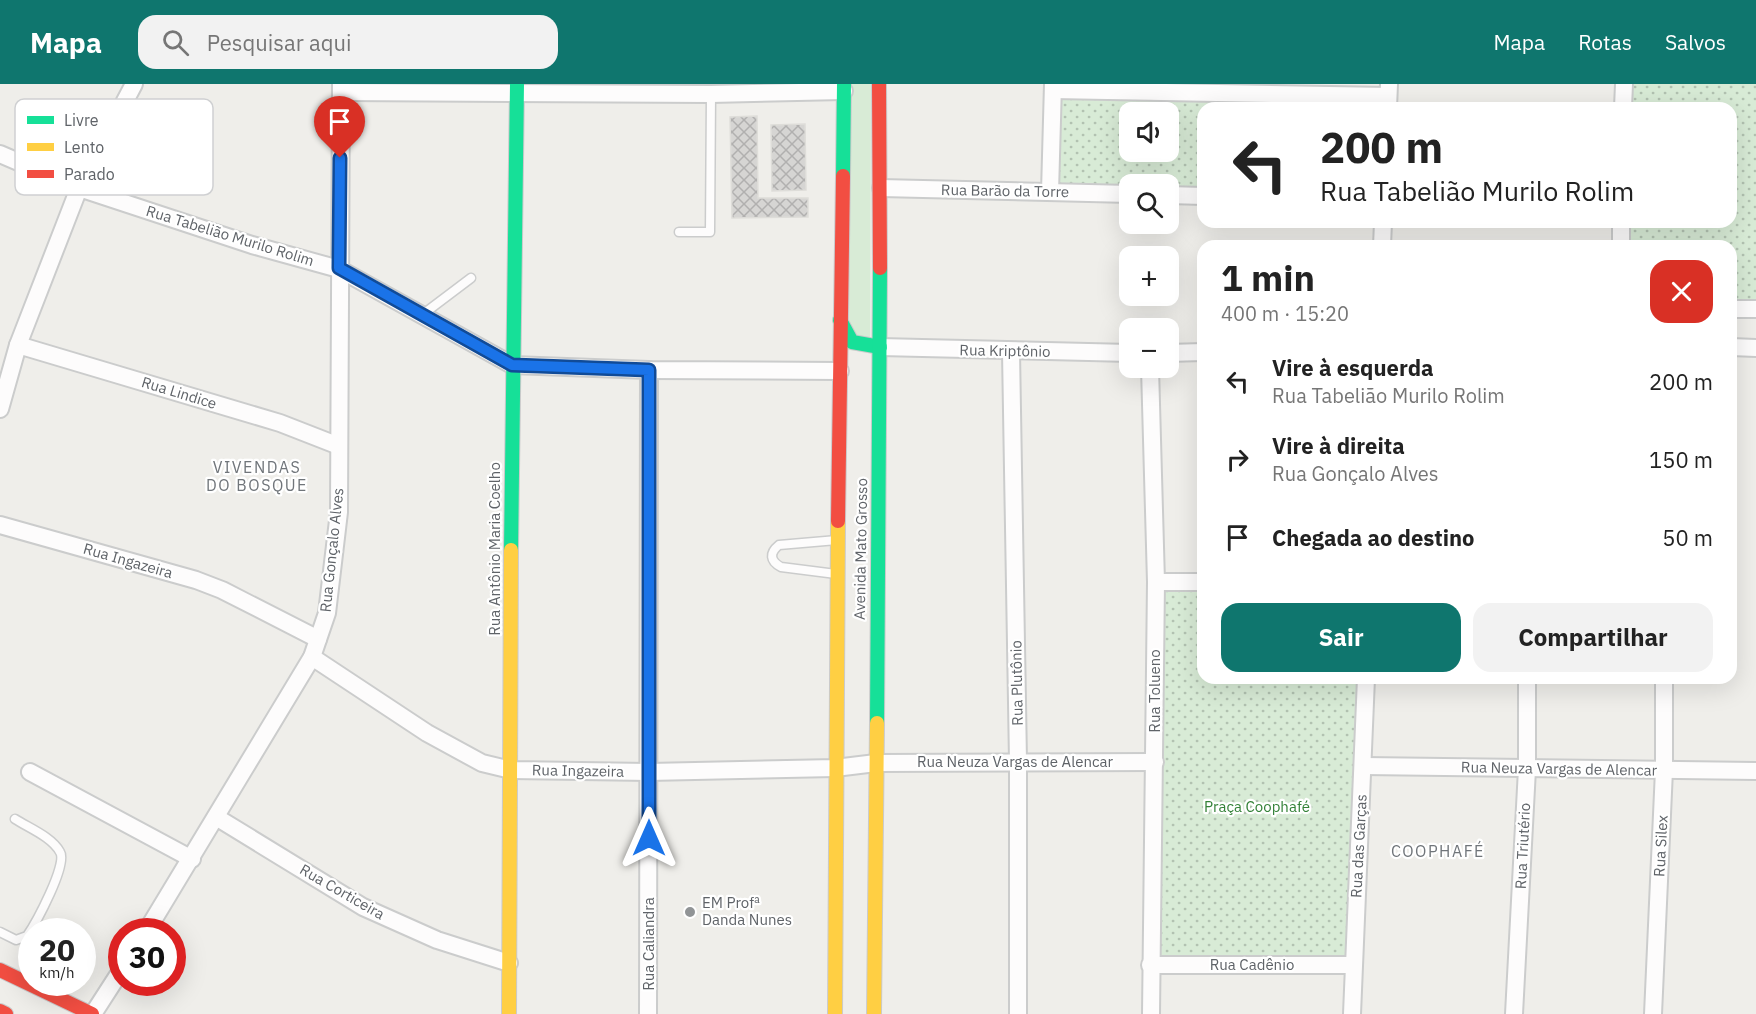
<!DOCTYPE html>
<html lang="pt">
<meta charset="utf-8">
<style>
body{margin:0;font-family:"IBM Plex Sans",sans-serif;background:#f2f2f2;color:#222;height:100vh;display:flex;flex-direction:column;font-size:22px;white-space:nowrap}
*{box-sizing:border-box;margin:0}
p{font-size:20px;color:#767676}
.icon{flex:none;width:33px;height:33px;fill:none;stroke:currentColor;stroke-width:2;stroke-linecap:round;stroke-linejoin:round}
.map{position:relative;flex:1;overflow:hidden}
.panel{position:absolute;left:1197px;top:156px;width:540px;height:444px;display:flex;flex-direction:column;background:#fff;border-radius:18px;box-shadow:0 6px 24px #0002}
.panel>*{flex:none}
.guide{position:absolute;left:1197px;top:18px;width:540px;height:126px;border-radius:18px;box-shadow:0 6px 24px #0002;background:#fff;color:#222;overflow:hidden}
.tools{position:absolute;left:1119px;top:18px;display:grid;gap:12px}
.tools a{display:grid;place-items:center;width:60px;height:60px;border-radius:12px;background:#fff;box-shadow:0 6px 24px #0002;font-size:30px}
.speed{position:absolute;left:18px;top:834px;display:flex;gap:12px;font-size:30px;font-weight:700;text-align:center}
.speed>*{display:grid;place-content:center;width:78px;height:78px;border-radius:50%;background:#fff;box-shadow:0 6px 24px #0002;line-height:1}
.speed small{font-size:15px;font-weight:400}
.speed .limit{border:9px solid #d22;background:#fff;color:#111}
.pin{position:absolute;display:grid;place-items:center;width:51px;height:51px;color:#fff;margin:-62px -26px;border-radius:50% 50% 50% 0;rotate:-45deg;box-shadow:0 0 6px #0007}
.pin .icon{rotate:45deg}
.me{position:absolute;width:66px;margin:-33px;rotate:0deg;stroke-linejoin:round;filter:drop-shadow(0 0 4px #0008)}
.turn{display:flex;align-items:center;gap:21px;height:126px;padding:0 24px;font-size:27px}
.turn .icon{width:78px;height:78px;stroke-width:2.5}
.turn b{display:block;font-size:42px;line-height:51px}
.round{display:grid;place-items:center;flex:none;width:63px;height:63px;border-radius:18px;background:#f2f2f2}
.head{display:flex;align-items:center;justify-content:space-between;height:102px;padding:0 24px}
h1{font-size:36px;font-weight:700;line-height:45px}
.primary-button{display:flex;gap:12px;margin-top:auto;padding:12px 24px}
.primary-button a{flex:1;height:69px;border-radius:18px;background:#0f766e;color:#fff;font-size:24px;font-weight:700;line-height:69px;text-align:center}
.primary-button a+a{background:#f2f2f2;color:#222}
ul{padding:0;list-style:none}
li{display:flex;align-items:center;gap:18px;height:78px;padding:0 24px}
li div{flex:1}
li b{display:block;font-size:22px}
li em{font-style:normal}
header{display:flex;align-items:center;gap:36px;box-sizing:border-box;height:84px;padding:0 30px;background:#0f766e;color:#fff}
header strong{font-size:28px}
nav{display:flex;gap:33px;margin-inline-start:auto;font-size:21px}
.search{width:420px;height:54px;background:#f2f2f2;display:flex;align-items:center;gap:15px;box-sizing:border-box;padding:0 21px;border-radius:18px;color:#767676;font-size:22px}
.map>svg:first-child{display:block}
</style>
<header>
<strong>Mapa</strong>
<div class="search"><svg class="icon" aria-label="search" viewBox="0 0 24 24"><circle cx="10" cy="10" r="6"/><path d="M15 15l6 6"/></svg>Pesquisar aqui</div>
<nav><a>Mapa</a><a>Rotas</a><a>Salvos</a></nav>
</header>
<div class="map">
<svg width="1756" height="930" viewBox="0 0 1756 930">
<defs>
<pattern id="park-dots" width="8" height="8" patternUnits="userSpaceOnUse" patternTransform="scale(1.5)"><rect width="8" height="8" fill="#d8ebd6"/><path d="M2 2h.1M6 6h.1" fill="none" stroke="#b2c2b1" stroke-width="1.8" stroke-linecap="round"/></pattern>
<pattern id="building-cross-hatch" width="8" height="8" patternUnits="userSpaceOnUse" patternTransform="scale(1.5)"><rect width="8" height="8" fill="#d6d5d3"/><path d="M0 0l8 8M0 8l8-8" fill="none" stroke="#b1b0af"/></pattern>
</defs>
<rect width="100%" height="100%" fill="#efeeea"/>
<path fill="#d8ebd6" d="M 850,0 L 871,0 L 870,267 L 846,266 Z"/>
<g fill="url(#park-dots)" fill-rule="evenodd">
<path d="M 1624,0 L 1756,0 L 1756,225 L 1731,225 L 1731,162 L 1621,162 L 1621,138 L 1731,138 L 1731,24 L 1623,24 Z"/>
<path d="M 1053,6 L 1388,12 L 1388,24 L 1203,24 L 1203,112 L 1169,111 L 1168,100 L 1130,100 L 1129,110 L 1050,108 ZM 1130,28 L 1168,28 L 1168,68 L 1130,68 Z"/>
<path d="M 1156,498 L 1203,498 L 1203,594 L 1366,594 L 1353,881 L 1150,881 Z"/>
</g>
<g fill="url(#building-cross-hatch)" stroke="#deddd9" stroke-width="1.5">
<path d="M 757,32 L 758,114 L 808,114 L 808,133 L 732,134 L 730,33 Z"/>
<path d="M 805,40 L 806,106 L 772,107 L 771,41 Z"/>
</g>
<g fill="none" stroke-linecap="round" stroke-linejoin="round">
<g stroke="#cbcccc" stroke-width="11">
<g id="lane">
<path d="M 679,148 L 710,148 L 711,10"/>
<path d="M 422,231 L 471,194"/>
<path d="M 836,490 L 781,483 C 770,477 769,469 779,461 L 837,456"/>
<path d="M 0,848 L 16,856 L 27,852 C 36,839 68,780 60,768 C 52,753 29,744 15,735"/>
</g>
</g>
<g stroke="#cbcccc" stroke-width="20">
<g id="street">
<path d="M 1053,6 L 1388,12"/>
<path d="M 341,8 L 711,10 L 844,7"/>
<path d="M 1388,24 L 1389,0"/>
<path d="M 1623,24 L 1624,0"/>
<path d="M 0,70 L 79,104 L 252,161 L 339,185 L 512,281 L 649,286 L 840,287"/>
<path d="M 881,104 L 1130,110"/>
<path d="M 1050,108 L 1053,0"/>
<path d="M 1168,111 L 1203,112"/>
<path d="M 1382,162 L 1383,138"/>
<path d="M 1621,162 L 1621,138"/>
<path d="M 1731,225 L 1756,225"/>
<path d="M 18,261 L 280,339 L 339,362"/>
<path d="M 880,263 L 1130,269"/>
<path d="M 1731,263 L 1756,264"/>
<path d="M 1011,268 L 1018,677 L 1018,930"/>
<path d="M 1168,269 L 1203,268"/>
<path d="M 1150,284 L 1156,498 L 1151,930"/>
<path d="M 0,325 L 18,261 L 79,104 L 134,0"/>
<path d="M 0,441 L 196,496 L 222,506 L 318,555"/>
<path d="M 1156,498 L 1203,498"/>
<path d="M 312,573 L 427,649 L 482,679 L 511,686 L 649,688 L 835,684 L 876,679 L 1155,678"/>
<path d="M 1363,682 L 1756,687"/>
<path d="M 30,688 L 192,775"/>
<path d="M 216,733 L 363,823 L 437,856 L 509,879"/>
<path d="M 146,848 L 312,573 L 327,529 L 339,428 L 341,0"/>
<path d="M 1150,881 L 1353,881"/>
<path d="M 93,930 L 122,885"/>
<path d="M 648,930 L 649,286"/>
<path d="M 1352,930 L 1366,594"/>
<path d="M 1514,930 L 1527,685 L 1527,594"/>
<path d="M 1653,930 L 1664,686 L 1664,594"/>
</g>
</g>
<g stroke="#cacacb" stroke-width="16">
<g id="fast">
<path d="M 843,92 L 844,0"/>
<path d="M 840,236 L 852,258 L 880,263"/>
<path d="M 511,466 L 517,0"/>
<path d="M 877,639 L 880,184"/>
</g>
</g>
<g stroke="#cacacb" stroke-width="16">
<g id="slow">
<path d="M 509,930 L 511,466"/>
<path d="M 835,930 L 838,437"/>
<path d="M 874,930 L 877,639"/>
</g>
</g>
<g stroke="#cacacb" stroke-width="16">
<g id="jam">
<path d="M 879,0 L 880,184"/>
<path d="M 838,437 L 843,92"/>
<path d="M 0,886 L 92,930"/>
<path d="M 0,927 L 6,930"/>
</g>
</g>
<use href="#lane" stroke="#fdfcfc" stroke-width="8"/>
<use href="#street" stroke="#fdfcfc" stroke-width="16"/>
<use href="#fast" stroke="#16e098" stroke-width="14"/>
<use href="#slow" stroke="#ffcf43" stroke-width="14"/>
<use href="#jam" stroke="#f24e42" stroke-width="14"/>
</g>
<g fill="none" stroke-linecap="round" stroke-linejoin="round">
<g stroke="#114b97" stroke-width="15">
<path id="route" d="M 340,74 L 339,184 L 512,281 L 649,286 L 649,754"/>
</g>
<use href="#route" stroke="#1a73e8" stroke-width="10"/>
</g>
<circle fill="#919496" stroke="#fff" stroke-width="2" cx="690" cy="828" r="6"/>
<g text-anchor="middle" stroke-width="4.5" stroke-linejoin="round" paint-order="stroke">
<g font-size="15" fill="#5f6368" stroke="#fff">
<text transform="translate(1005 107) rotate(1)" y="5">Rua Barão da Torre</text>
<text transform="translate(230 152) rotate(17)" y="5">Rua Tabelião Murilo Rolim</text>
<text transform="translate(1005 267) rotate(1)" y="5">Rua Kriptônio</text>
<text transform="translate(179 309) rotate(17)" y="5">Rua Lindice</text>
<text transform="translate(495 465) rotate(-90)" y="5">Rua Antônio Maria Coelho</text>
<text transform="translate(861 465) rotate(-89)" y="5">Avenida Mato Grosso</text>
<text transform="translate(332 466) rotate(-84)" y="5">Rua Gonçalo Alves</text>
<text transform="translate(128 477) rotate(16)" y="5">Rua Ingazeira</text>
<text transform="translate(1017 599) rotate(-91)" y="5">Rua Plutônio</text>
<text transform="translate(1155 607) rotate(-90)" y="5">Rua Tolueno</text>
<text x="1015" y="683">Rua Neuza Vargas de Alencar</text>
<text transform="translate(1559 685) rotate(1)" y="5">Rua Neuza Vargas de Alencar</text>
<text transform="translate(578 687) rotate(1)" y="5">Rua Ingazeira</text>
<text transform="translate(1359 762) rotate(-87)" y="5">Rua das Garças</text>
<text transform="translate(1523 762) rotate(-87)" y="5">Rua Triutério</text>
<text transform="translate(1661 762) rotate(-87)" y="5">Rua Silex</text>
<text transform="translate(342 808) rotate(30)" y="5">Rua Corticeira</text>
<text transform="translate(649 860) rotate(-90)" y="5">Rua Caliandra</text>
<text x="1252" y="886">Rua Cadênio</text>
</g>
<g font-size="15" fill="#348238" stroke="#fff">
<text x="1257" y="728">Praça Coophafé</text>
</g>
<g font-size="15" fill="#5f6368" stroke="#fff" text-anchor="start">
<text x="702" y="824">EM Profª<tspan x="702" dy="17">Danda Nunes</tspan></text>
</g>
<g font-size="16" letter-spacing="1.5" fill="#70757a" stroke="#fff">
<text x="257" y="389">VIVENDAS<tspan x="257" dy="18">DO BOSQUE</tspan></text>
<text x="1438" y="773">COOPHAFÉ</text>
</g>
</g>
<rect x="15" y="15" width="198" height="96" rx="9" fill="#fff" stroke="#cfd0d2" stroke-width="1.5"/>
<rect x="27" y="32" width="27" height="8" fill="#16e098"/>
<rect x="27" y="59" width="27" height="8" fill="#ffcf43"/>
<rect x="27" y="86" width="27" height="8" fill="#f24e42"/>
<g font-size="16" fill="#5f6368">
<text x="64" y="42">Livre</text>
<text x="64" y="69">Lento</text>
<text x="64" y="96">Parado</text>
</g>
</svg>
<div class="tools">
<a><svg class="icon" aria-label="sound" viewBox="0 0 24 24"><path d="M4 9h4l5-4v14l-5-4H4zM17 9q2 3 0 6"/></svg></a>
<a><svg class="icon" aria-label="search" viewBox="0 0 24 24"><circle cx="10" cy="10" r="6"/><path d="M15 15l6 6"/></svg></a>
<a>+</a>
<a>−</a>
</div>
<div class="speed"><div>20<small>km/h</small></div><div class="limit">30</div></div>
<div class="pin" style="left:340px;top:74px;background:#d93025"><svg class="icon" aria-label="arrive" viewBox="0 0 24 24"><path d="M6 21V4h12l-3 4 3 4H6"/></svg></div>
<svg class="me" style="left:649px;top:754px" viewBox="-20 -20 40 40"><path d="M0-17L14 15 0 8-14 15z" fill="#1a73e8" stroke="#fff" stroke-width="4"/></svg>
<div class="guide">
<div class="turn"><svg class="icon" aria-label="left" viewBox="0 0 24 24"><path d="M17 20v-9H6M10 6l-5 5 5 5"/></svg><div><b>200 m</b>Rua Tabelião Murilo Rolim</div></div>
</div>
<section class="panel">
<div class="head"><div><h1>1 min</h1><p>400 m · 15:20</p></div><a class="round" style="background:#d93025;color:#fff"><svg class="icon" aria-label="close" viewBox="0 0 24 24"><path d="M6 6l12 12M18 6L6 18"/></svg></a></div>
<ul>
<li><svg class="icon" aria-label="left" viewBox="0 0 24 24"><path d="M17 20v-9H6M10 6l-5 5 5 5"/></svg><div><b>Vire à esquerda</b><p>Rua Tabelião Murilo Rolim</p></div><em>200 m</em></li>
<li><svg class="icon" aria-label="right" viewBox="0 0 24 24"><path d="M7 20v-9h11M14 6l5 5-5 5"/></svg><div><b>Vire à direita</b><p>Rua Gonçalo Alves</p></div><em>150 m</em></li>
<li><svg class="icon" aria-label="arrive" viewBox="0 0 24 24"><path d="M6 21V4h12l-3 4 3 4H6"/></svg><div><b>Chegada ao destino</b></div><em>50 m</em></li>
</ul>
<div class="primary-button"><a>Sair</a><a>Compartilhar</a></div>
</section>
</div>
